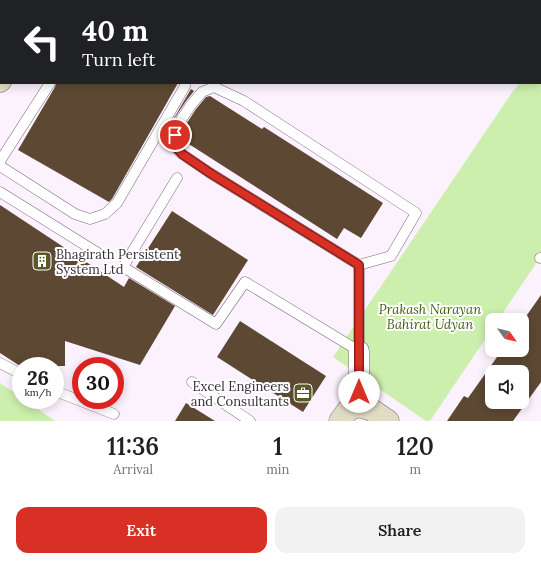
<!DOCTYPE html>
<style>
body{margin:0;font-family:Lora,serif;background:#f2f2f2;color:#202124;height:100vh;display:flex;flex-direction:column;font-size:15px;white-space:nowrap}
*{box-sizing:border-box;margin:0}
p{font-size:13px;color:#757577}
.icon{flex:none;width:22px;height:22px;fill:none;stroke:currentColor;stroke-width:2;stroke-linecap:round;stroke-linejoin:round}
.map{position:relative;height:421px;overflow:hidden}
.side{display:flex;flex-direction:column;background:#fff;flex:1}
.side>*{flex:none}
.hud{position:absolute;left:0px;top:0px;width:541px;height:84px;box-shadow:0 2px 10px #0003;background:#202124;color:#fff;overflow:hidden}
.needle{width:26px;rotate:124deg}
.controls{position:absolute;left:485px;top:313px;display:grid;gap:8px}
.controls a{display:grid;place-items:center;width:44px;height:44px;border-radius:8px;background:#fff;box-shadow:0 2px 10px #0003;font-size:20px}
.speed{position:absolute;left:12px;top:357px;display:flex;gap:8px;font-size:20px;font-weight:700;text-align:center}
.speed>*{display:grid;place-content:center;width:52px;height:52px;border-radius:50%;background:#fff;box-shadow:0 2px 10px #0003;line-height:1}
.speed small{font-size:10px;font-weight:400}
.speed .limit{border:6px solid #d22;background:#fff;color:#111}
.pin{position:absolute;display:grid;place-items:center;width:34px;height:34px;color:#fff;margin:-17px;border:2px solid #fff;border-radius:50%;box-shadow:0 1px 4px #0007}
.me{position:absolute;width:44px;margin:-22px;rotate:0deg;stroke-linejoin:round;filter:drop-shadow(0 0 3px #0008)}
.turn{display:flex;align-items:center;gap:14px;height:84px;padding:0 16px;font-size:18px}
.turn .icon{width:52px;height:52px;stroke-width:2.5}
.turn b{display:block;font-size:28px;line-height:34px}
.eta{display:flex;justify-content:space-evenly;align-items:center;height:68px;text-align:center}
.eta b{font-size:24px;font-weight:600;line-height:28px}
.action{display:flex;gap:8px;margin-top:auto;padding:8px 16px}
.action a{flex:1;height:46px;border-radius:12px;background:#d93025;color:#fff;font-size:16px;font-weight:600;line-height:46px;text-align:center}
.action a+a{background:#f2f2f2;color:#202124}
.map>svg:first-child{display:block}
</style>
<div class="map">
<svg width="541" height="421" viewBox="0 0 541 421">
<rect width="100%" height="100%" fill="#fcf2fd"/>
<g fill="#cdefae">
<path d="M 541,65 L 541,256 L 498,320 L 492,320 L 492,329 L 430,421 L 426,421 L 333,357 L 511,94 L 520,83 L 540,83 L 540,66 Z"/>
<path d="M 0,383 L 21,397 L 21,400 L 25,400 L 55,421 L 0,421 Z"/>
</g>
<g fill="#5d4834" fill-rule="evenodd">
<path d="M 56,83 L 178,83 L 112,199 L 109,202 L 18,150 L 55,87 Z"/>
<path d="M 191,89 L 194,91 L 186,101 L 172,122 L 169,132 L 167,130 Z"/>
<path d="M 210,96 L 262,129 L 264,127 L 383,203 L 361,238 L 344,228 L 337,239 L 181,139 L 183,129 L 196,109 L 206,97 Z"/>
<path d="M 0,205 L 124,287 L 129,278 L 175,306 L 140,365 L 65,341 L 65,366 L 20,366 L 0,353 Z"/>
<path d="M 172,211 L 248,260 L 213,315 L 136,267 Z"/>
<path d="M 541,295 L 541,382 L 513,421 L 447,421 L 464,396 L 468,398 L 502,350 L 522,350 L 522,322 ZM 492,372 L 522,372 L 522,402 L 492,402 Z"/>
<path d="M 240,321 L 326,376 L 303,412 L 217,357 Z"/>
<path d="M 186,403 L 215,421 L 175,421 Z"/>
</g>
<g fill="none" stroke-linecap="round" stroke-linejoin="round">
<g stroke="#7c687e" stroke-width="11">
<g id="lane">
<path d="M 214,87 L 244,101 L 416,213 L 391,256 L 359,265 L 210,173 L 182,154 L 173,145 L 177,126 L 191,105 L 202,92 Z"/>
<path d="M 0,161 L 50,83"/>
<path d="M 0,166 L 75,214 L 90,219 L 105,214 L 117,203 L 185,86 L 185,83"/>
<path d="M 177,178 L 123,267 L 216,324 L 245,282 L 359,351"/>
<path d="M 0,192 L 101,255"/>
<path d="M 540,258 L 541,258"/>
<path d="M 359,265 L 359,351"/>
<path d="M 0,363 L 21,374"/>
<path d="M 192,382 L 250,421"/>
<path d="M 55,391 L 114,414"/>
</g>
</g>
<g stroke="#7c687e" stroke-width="21">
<g id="street">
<path d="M 255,1 L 255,0"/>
<path d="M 528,1 L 529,0"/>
<path d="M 359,351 L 359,406"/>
</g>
</g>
<g stroke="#7c687e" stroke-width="23">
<g id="secondary">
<path d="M 59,1 L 60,0"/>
<path d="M 0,81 L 1,80"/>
<path d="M 340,421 L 348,410 L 359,406 L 372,410 L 388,421"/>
</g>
</g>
<use href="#lane" stroke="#fff" stroke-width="10"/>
<use href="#street" stroke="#fff" stroke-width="20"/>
<use href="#secondary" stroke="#e1ddc5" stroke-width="22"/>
</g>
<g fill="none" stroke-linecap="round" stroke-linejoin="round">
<g stroke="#8d1f18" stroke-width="10">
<path id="route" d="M 175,135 L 173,144 L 182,154 L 210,173 L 359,265 L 359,392"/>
</g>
<use href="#route" stroke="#d93025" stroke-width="7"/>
</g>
<defs>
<g id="building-square" transform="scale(1)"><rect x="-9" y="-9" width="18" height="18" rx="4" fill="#5c5825" stroke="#fff"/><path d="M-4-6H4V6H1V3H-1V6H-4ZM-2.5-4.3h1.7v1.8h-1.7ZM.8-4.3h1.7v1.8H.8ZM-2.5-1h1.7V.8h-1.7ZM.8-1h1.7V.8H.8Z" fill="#fff"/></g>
<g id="office-square" transform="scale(1)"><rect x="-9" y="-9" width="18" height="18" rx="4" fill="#5c5825" stroke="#fff"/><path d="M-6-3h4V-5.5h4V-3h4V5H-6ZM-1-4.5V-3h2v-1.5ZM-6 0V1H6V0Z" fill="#fff"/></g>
</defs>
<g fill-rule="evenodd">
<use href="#building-square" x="42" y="261"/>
<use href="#office-square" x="303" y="393"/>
</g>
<g text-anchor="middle" stroke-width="4" stroke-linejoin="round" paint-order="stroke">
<g font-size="13" fill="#362e37" stroke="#fff" text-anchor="start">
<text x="56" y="259">Bhagirath Persistent<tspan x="56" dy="15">System Ltd</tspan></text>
<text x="289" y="391" text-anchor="end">Excel Engineers<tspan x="289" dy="15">and Consultants</tspan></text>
</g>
<g font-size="13" font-style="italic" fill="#3e5e11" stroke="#fff">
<text x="430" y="314">Prakash Narayan<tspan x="430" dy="15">Bahirat Udyan</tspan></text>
</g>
</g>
</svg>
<div class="controls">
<a><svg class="needle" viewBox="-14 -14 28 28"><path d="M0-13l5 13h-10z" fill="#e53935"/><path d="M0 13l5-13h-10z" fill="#757577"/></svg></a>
<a><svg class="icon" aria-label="sound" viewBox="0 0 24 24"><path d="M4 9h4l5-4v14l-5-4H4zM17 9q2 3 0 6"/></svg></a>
</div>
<div class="speed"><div>26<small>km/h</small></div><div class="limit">30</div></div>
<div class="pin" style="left:175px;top:135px;background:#d93025"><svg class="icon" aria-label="arrive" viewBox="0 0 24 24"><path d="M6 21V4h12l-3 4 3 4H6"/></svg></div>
<svg class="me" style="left:359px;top:392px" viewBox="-20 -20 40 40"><circle r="19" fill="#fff"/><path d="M0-13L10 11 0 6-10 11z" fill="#d93025"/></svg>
<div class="hud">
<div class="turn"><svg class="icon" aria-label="left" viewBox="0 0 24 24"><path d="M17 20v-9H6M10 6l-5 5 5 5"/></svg><div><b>40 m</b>Turn left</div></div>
</div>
</div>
<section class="side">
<div class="eta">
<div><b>11:36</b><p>Arrival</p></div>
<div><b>1</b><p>min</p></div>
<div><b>120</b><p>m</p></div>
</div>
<div class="action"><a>Exit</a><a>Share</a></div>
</section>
